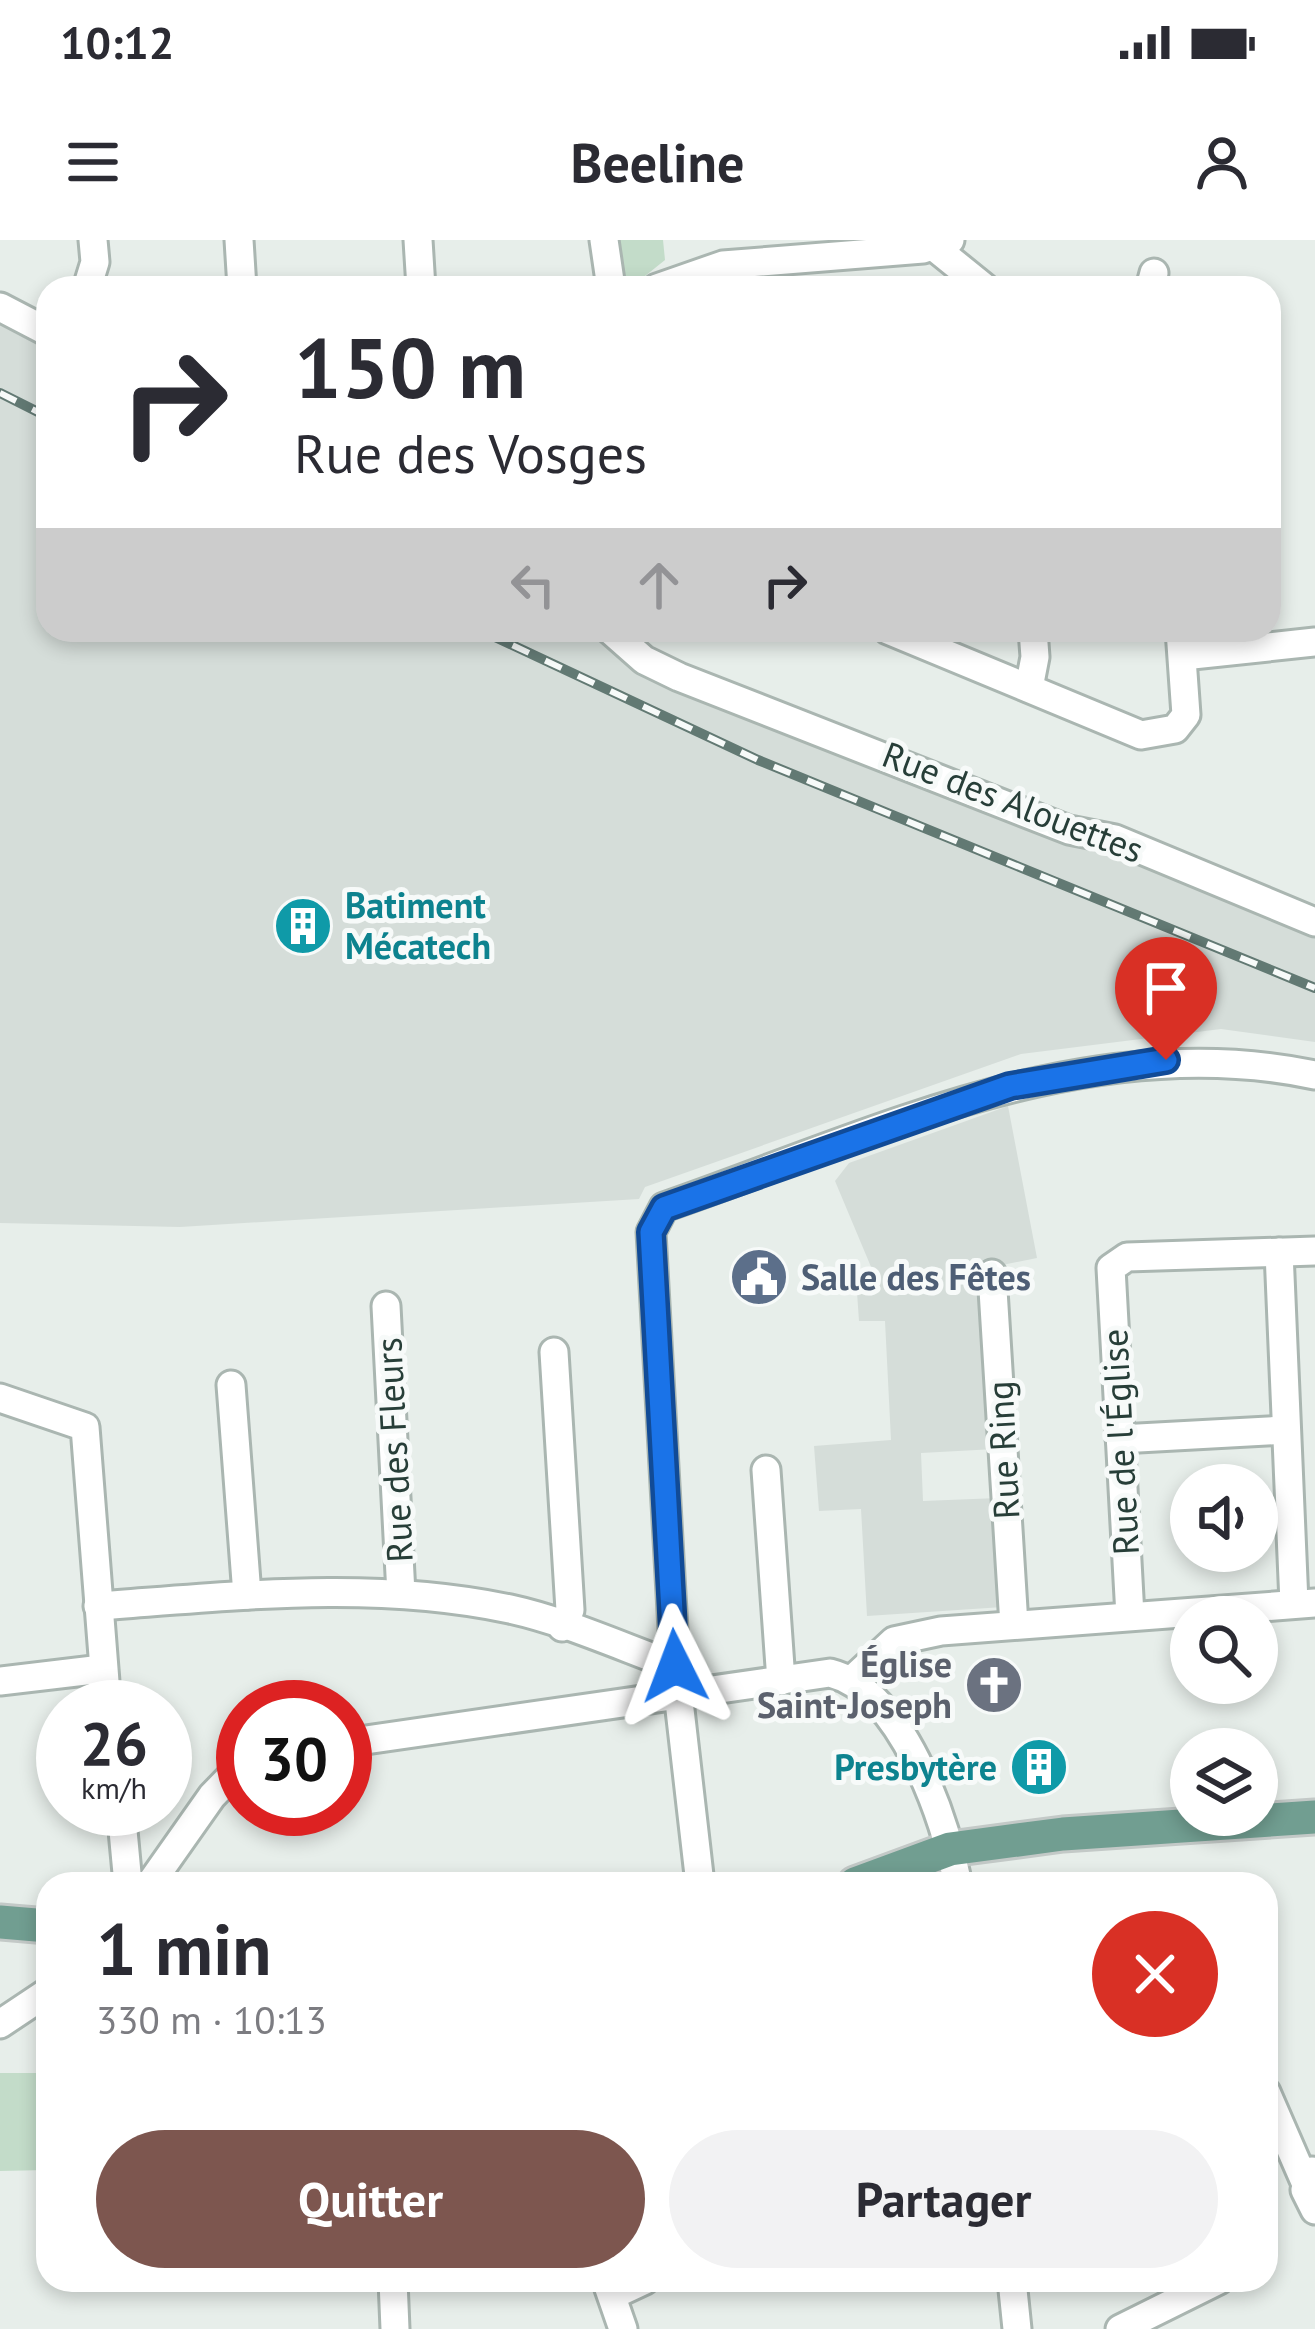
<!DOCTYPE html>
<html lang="fr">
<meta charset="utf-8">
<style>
body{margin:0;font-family:"PT Sans",sans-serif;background:#f2f2f3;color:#2b2b33;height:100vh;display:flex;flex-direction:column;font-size:45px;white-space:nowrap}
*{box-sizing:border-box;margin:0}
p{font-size:39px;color:#7c7c81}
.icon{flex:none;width:66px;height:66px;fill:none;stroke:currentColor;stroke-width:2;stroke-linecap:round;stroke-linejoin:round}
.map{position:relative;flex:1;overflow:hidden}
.sheet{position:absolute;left:36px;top:1632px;width:1242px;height:420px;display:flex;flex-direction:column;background:#fff;border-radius:36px;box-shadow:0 6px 18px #0003}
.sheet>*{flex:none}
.top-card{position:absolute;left:36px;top:36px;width:1245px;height:366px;border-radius:36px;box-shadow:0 6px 18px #0003;background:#fff;color:#2b2b33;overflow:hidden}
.tools{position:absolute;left:1170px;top:1224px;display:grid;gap:24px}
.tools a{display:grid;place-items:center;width:108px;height:108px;border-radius:50%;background:#fff;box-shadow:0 6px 18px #0003;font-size:60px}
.speed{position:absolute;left:36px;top:1440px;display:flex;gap:24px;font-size:60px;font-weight:700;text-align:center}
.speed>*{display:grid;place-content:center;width:156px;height:156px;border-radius:50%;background:#fff;box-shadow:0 6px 18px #0003;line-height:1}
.speed small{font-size:30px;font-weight:400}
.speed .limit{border:18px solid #d22;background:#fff;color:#111}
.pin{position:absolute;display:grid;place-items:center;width:102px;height:102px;color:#fff;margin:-123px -51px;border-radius:50% 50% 50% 0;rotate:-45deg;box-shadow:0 0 12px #0007}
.pin .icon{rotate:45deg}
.me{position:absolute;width:132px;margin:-66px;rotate:357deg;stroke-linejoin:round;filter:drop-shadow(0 0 9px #0008)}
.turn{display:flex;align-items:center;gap:42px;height:252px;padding:0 60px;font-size:54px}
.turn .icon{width:156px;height:156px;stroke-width:2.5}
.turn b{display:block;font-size:84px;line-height:102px}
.lanes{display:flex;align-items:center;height:114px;padding:0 60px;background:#0003;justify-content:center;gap:60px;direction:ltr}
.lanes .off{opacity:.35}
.round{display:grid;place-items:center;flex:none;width:126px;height:126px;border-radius:63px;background:#f2f2f3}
.summary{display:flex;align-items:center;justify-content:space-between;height:204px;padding:0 60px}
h1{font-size:72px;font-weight:800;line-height:90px}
.action{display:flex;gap:24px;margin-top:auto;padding:24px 60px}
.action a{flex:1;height:138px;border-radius:72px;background:#7d564f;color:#fff;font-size:48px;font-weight:800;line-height:138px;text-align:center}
.action a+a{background:#f2f2f3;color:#2b2b33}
.status{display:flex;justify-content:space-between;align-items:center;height:84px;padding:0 60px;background:#fff;direction:ltr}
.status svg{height:33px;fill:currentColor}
header{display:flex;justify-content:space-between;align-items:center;height:156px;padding:0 60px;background:#fff;font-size:54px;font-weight:800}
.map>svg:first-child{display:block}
</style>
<div class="status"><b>10:12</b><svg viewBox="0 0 49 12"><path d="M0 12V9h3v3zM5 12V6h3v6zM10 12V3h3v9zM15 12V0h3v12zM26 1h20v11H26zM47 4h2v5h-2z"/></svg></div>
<header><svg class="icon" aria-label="menu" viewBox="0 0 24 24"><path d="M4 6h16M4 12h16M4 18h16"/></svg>Beeline<svg class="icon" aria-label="person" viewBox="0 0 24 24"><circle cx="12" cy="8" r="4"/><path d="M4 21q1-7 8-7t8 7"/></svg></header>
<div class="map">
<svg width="1315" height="2089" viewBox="0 0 1315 2089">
<rect width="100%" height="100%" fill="#e7eeea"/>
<g fill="#d5ddd9">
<path d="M 0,79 L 48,103 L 48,390 L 601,390 L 1297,686 L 1315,696 L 1315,802 L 1221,789 L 1021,814 L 645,947 L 639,959 L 180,987 L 0,983 Z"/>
<path d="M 1008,866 L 1037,1018 L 973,1031 L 987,1066 L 995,1209 L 921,1213 L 923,1261 L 998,1258 L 1003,1367 L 867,1376 L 861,1269 L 819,1271 L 814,1206 L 891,1200 L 885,1081 L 859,1081 L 856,1038 L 874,1034 L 835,941 L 849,923 Z"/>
</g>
<g fill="#c3dcc9">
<path d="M 617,0 L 663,0 L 665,20 L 635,44 L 620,36 Z"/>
<path d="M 0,1833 L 48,1833 L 48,1930 L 0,1931 Z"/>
</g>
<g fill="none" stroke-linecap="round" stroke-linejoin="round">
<g stroke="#aab6b1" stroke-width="33">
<g id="minor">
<path d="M 239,0 L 242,48"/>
<path d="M 418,0 L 421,48"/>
<path d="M 604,0 L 611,48"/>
<path d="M 933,6 L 985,48"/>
<path d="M 87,48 L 95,22 L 93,0"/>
<path d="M 657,48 L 723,25 L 923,9 L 950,0"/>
<path d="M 1150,48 L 1154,33"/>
<path d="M 0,67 L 48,92"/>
<path d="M 610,390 L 644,420 L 679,437 L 1069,590 L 1115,599 L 1315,682"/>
<path d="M 888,390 L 1141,495 L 1175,489 L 1186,475 L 1180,390"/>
<path d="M 1183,416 L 1315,402"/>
<path d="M 1029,448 L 1035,417 L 1033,390"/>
<path d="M 1279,1012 L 1294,1363"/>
<path d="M 992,1034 L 1014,1385"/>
<path d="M 386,1066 L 401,1354"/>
<path d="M 554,1112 L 570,1370 L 562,1387"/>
<path d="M 231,1145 L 247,1355"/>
<path d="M 0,1158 L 85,1187 L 107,1467"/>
<path d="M 1120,1199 L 1286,1190"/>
<path d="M 766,1230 L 781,1441"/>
<path d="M 98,1366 C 236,1356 373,1340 510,1369 C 565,1381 622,1407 675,1426"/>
<path d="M 1130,1376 L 1111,1028 L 1127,1017 L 1315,1011"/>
<path d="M 853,1439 L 894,1401 L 941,1391 L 1315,1363"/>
<path d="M 0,1441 L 102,1429"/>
<path d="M 345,1503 L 830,1433 C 903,1452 944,1577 958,1644"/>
<path d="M 121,1569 L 128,1644"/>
<path d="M 150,1644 L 212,1556 L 243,1524"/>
<path d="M 700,1644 L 675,1426 L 651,992 L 664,967 C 874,894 1088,787 1315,835"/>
<path d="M 0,1784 L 48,1752"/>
<path d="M 1266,1852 L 1305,1942"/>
<path d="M 1312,1931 L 1305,1950 L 1315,1970"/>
<path d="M 393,2040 L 395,2089"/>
<path d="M 606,2040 L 623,2089"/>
<path d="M 1012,2040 L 1017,2089"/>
<path d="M 613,2055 L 645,2040"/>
<path d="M 1120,2089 L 1219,2040"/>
</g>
</g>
<g stroke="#c3c9c7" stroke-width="39">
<g id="major">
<path d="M 855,1644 L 950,1609 L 1063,1594 L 1315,1577"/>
<path d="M 0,1682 L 48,1686"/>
</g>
</g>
<use href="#minor" stroke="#fff" stroke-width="27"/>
<use href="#major" stroke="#719e91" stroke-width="33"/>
<g stroke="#627973" stroke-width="10">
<g id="rail">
<path d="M 0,153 L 48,177"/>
<path d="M 480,390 L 758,520 L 1315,748"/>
</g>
</g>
<use href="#rail" stroke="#f7faf9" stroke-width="6" stroke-dasharray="18" stroke-linecap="butt"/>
</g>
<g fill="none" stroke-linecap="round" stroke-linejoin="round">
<g stroke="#114b97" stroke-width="30">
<path id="route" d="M 675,1426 L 651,992 L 664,968 L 1010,846 L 1166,820"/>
</g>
<use href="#route" stroke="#1a73e8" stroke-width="21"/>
</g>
<defs>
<g id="building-disc" transform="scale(3)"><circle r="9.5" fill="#0f9aa8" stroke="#f7faf9"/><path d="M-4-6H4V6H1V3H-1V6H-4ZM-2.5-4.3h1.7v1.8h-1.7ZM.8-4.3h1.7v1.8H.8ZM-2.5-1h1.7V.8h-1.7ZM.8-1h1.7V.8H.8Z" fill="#fff"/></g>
<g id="civic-disc" transform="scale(3)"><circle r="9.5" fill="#5c6f8a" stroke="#f7faf9"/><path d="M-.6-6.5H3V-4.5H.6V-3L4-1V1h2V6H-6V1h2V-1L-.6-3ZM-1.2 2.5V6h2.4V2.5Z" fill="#fff"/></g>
<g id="church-disc" transform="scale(3)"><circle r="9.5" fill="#6b7280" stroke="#f7faf9"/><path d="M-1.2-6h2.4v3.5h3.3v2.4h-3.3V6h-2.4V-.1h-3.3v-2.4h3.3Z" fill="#fff"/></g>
</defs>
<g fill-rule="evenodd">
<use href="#building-disc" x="303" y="686"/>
<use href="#civic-disc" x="759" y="1037"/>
<use href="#church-disc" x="994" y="1445"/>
<use href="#building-disc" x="1039" y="1527"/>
</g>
<g text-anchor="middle" stroke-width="10" stroke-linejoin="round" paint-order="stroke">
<g font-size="36" fill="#273e38" stroke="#f7faf9">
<text transform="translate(1013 562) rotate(21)" y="13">Rue des Alouettes</text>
<text transform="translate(1120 1202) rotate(-93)" y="13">Rue de l'Église</text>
<text transform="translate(394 1210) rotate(-93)" y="13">Rue des Fleurs</text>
<text transform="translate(1003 1210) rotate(-93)" y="13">Rue Ring</text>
</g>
<g font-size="36" font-weight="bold" fill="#0d838f" stroke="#f7faf9" text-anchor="start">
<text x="345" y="678">Batiment<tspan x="345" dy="41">Mécatech</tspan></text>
<text x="997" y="1540" text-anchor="end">Presbytère</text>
</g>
<g font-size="36" font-weight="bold" fill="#4e5e75" stroke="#f7faf9" text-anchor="start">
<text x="801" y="1050">Salle des Fêtes</text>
</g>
<g font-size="36" font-weight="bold" fill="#5b616d" stroke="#f7faf9" text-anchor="end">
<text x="952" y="1437">Église<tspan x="952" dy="41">Saint-Joseph</tspan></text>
</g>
</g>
</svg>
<div class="tools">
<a><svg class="icon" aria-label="sound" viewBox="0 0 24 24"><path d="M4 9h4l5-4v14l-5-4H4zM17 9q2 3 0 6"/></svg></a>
<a><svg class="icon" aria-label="search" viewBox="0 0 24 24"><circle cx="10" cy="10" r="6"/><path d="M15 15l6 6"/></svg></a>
<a><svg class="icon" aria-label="layers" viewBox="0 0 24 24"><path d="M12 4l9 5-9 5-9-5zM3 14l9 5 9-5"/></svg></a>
</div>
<div class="speed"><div>26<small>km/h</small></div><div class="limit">30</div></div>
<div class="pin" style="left:1166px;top:820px;background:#d93025"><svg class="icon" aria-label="arrive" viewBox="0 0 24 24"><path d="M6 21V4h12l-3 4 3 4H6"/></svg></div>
<svg class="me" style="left:675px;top:1426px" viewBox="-20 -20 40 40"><path d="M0-17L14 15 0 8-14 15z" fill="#1a73e8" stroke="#fff" stroke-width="4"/></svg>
<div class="top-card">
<div class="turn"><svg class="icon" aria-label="right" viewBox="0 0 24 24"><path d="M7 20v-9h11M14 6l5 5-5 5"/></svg><div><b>150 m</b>Rue des Vosges</div></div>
<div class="lanes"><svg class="icon off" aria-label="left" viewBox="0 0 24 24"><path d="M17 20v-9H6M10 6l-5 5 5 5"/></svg><svg class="icon off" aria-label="ahead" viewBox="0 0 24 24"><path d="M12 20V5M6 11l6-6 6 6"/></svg><svg class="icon" aria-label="right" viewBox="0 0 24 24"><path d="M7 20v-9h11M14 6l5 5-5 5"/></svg></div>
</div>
<section class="sheet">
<div class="summary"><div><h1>1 min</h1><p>330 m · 10:13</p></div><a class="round" style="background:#d93025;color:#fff"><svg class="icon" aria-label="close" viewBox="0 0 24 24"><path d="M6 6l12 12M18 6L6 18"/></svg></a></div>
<div class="action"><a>Quitter</a><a>Partager</a></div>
</section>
</div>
